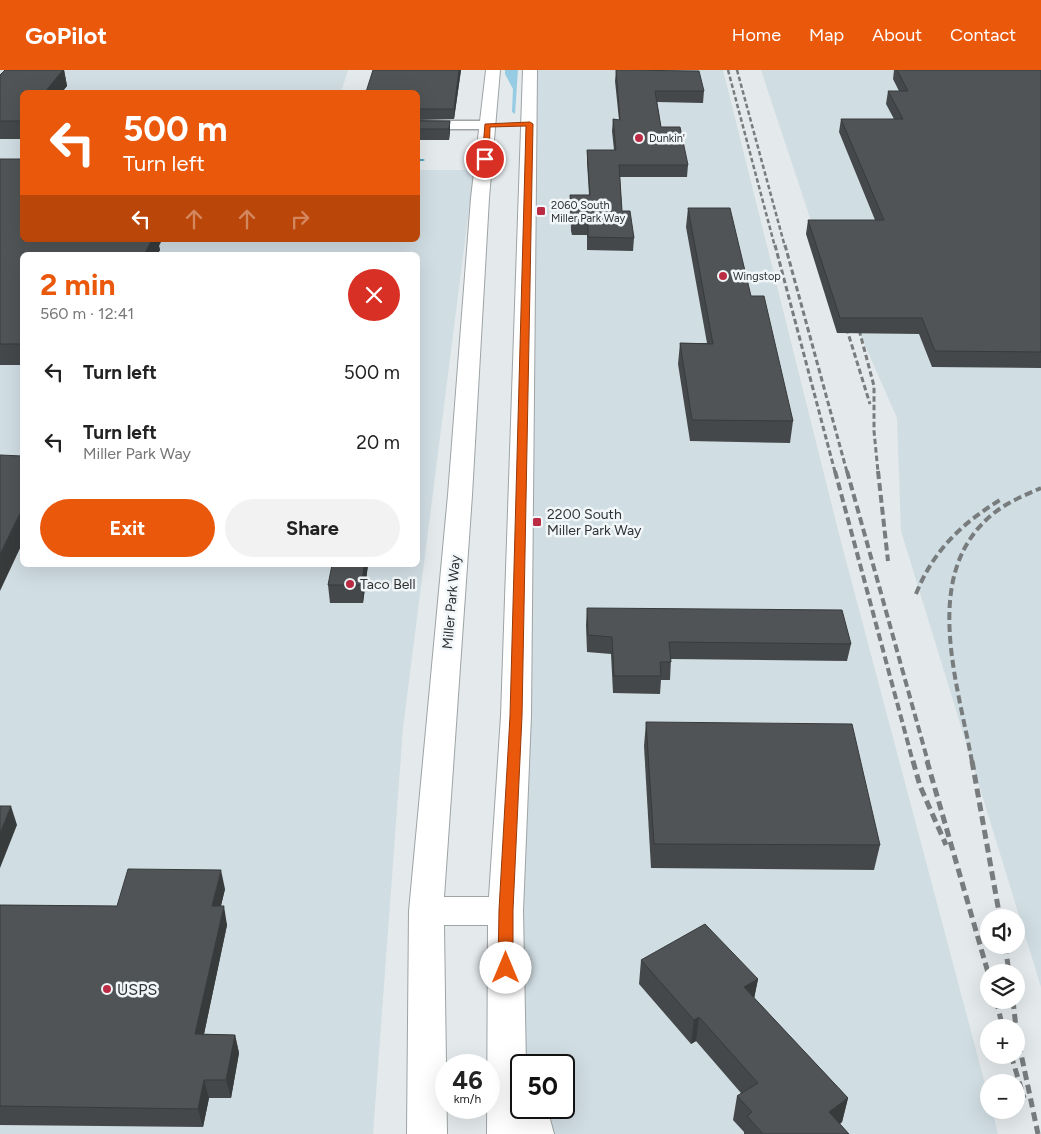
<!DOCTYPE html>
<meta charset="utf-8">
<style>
body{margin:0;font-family:Figtree,sans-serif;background:#f2f2f2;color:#222;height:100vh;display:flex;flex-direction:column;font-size:19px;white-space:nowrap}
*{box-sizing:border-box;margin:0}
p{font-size:16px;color:#767676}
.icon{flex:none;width:28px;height:28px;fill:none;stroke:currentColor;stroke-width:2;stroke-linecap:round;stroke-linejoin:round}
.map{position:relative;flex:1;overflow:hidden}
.details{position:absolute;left:20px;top:182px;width:400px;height:315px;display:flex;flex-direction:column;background:#fff;border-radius:8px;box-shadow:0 5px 20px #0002}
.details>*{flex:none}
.guide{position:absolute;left:20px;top:20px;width:400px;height:152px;border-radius:8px;box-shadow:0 5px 20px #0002;background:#ea580c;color:#fff;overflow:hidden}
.fabs{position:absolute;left:980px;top:839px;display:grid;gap:10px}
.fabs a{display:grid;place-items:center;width:45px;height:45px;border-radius:50%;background:#fff;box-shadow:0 5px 20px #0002;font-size:25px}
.speed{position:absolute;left:435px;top:984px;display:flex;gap:10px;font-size:25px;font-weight:700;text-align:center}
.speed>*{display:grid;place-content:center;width:65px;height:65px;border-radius:50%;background:#fff;box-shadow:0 5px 20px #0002;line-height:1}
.speed small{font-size:12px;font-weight:400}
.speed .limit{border:2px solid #111;border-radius:8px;background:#fff;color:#111}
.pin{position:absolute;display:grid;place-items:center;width:42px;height:42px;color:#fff;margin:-21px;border:2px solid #fff;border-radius:50%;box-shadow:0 1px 5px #0007}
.me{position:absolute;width:55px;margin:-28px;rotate:0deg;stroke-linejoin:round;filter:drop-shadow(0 0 4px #0008)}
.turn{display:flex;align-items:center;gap:18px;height:105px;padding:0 20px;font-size:22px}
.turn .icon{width:65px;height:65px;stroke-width:2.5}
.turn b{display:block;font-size:35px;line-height:42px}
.lanes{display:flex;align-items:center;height:48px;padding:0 20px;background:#0003;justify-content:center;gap:25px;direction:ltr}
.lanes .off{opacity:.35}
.round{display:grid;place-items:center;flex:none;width:52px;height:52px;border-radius:26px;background:#f2f2f2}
.overview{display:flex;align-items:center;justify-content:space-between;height:85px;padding:0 20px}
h1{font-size:30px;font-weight:700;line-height:38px;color:#ea580c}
.primary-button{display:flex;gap:10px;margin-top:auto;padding:10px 20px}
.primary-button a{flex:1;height:58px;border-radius:30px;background:#ea580c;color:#fff;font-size:20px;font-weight:700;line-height:58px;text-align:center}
.primary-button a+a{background:#f2f2f2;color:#222}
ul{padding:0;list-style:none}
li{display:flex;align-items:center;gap:15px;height:70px;padding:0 20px}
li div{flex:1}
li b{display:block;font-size:19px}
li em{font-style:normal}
header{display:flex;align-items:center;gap:30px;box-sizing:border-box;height:70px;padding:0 25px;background:#ea580c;color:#fff}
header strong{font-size:24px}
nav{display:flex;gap:28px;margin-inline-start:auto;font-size:18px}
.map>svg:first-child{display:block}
</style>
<header>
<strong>GoPilot</strong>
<nav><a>Home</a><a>Map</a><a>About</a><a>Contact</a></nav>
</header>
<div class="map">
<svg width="1041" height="1064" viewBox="0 0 1041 1064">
<rect width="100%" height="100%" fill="#e4e9eb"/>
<g fill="#d0dde3" fill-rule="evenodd">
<path d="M 0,0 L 348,0 L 341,22 L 22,22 L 22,170 L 418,170 L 418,100 L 474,100 L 403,658 L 373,1064 L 0,1064 ZM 22,185 L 418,185 L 418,495 L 22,495 Z"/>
<path d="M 530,0 L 723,0 L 840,468 L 989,1029 L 989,1040 L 992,1040 L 998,1064 L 534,1064 L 527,1038 L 564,1038 L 564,995 L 521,995 L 521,1015 L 506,954 Z"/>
<path d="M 761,0 L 1041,0 L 1041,917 L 901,461 L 897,348 L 813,157 Z"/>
</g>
<path fill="#96cce3" d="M 505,0 L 518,0 L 515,44 L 512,42 L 513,19 L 505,4 Z"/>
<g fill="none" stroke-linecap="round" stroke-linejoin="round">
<path fill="#4d9fbf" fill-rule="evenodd" d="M 418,89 L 423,89 L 425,90 L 423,91 L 418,91 Z"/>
<g stroke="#9ea3a5" stroke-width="3">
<path id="street" d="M 418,51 L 487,51 L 493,55 L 487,59 L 418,59 Z"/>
</g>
<g stroke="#9ea3a5" stroke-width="2">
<path id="secondary" d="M 486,0 L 500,0 L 489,128 L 472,425 L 444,827 L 489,827 L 501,646 L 523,0 L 537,0 L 531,646 L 523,841 L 526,995 L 521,995 L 521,1038 L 547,1038 L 554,1064 L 487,1064 L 488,855 L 444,855 L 447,1064 L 407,1064 L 409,841 L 448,425 L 471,128 Z"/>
</g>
<use href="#street" fill="#fff" fill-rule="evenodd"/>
<use href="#secondary" fill="#fff" fill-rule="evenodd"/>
<g stroke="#787c7d" stroke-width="2.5" stroke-dasharray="4.5 2.5" stroke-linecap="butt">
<path d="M 728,0 L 775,177"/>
<path d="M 737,0 L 785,177"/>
</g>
<g stroke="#787c7d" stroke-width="3" stroke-dasharray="5.5 3" stroke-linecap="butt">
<path d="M 775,175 L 835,402"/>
<path d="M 785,175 L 847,402"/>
<path d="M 844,250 L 870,334"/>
<path d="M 857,252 L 874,316 L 874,361 L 878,402"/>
</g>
<g stroke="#787c7d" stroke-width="4" stroke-dasharray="8 4" stroke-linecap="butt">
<path d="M 835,401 L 913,692"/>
<path d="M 847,401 L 928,692"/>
<path d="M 878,401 L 888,491"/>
<path d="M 916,524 C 933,481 961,454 1000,430"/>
<path d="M 972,692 C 958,613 919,503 994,443 C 1008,432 1025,425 1041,418"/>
</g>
<g stroke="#787c7d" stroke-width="5" stroke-dasharray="9 5" stroke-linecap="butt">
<path d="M 913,691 L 920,716 L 946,775"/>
<path d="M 927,691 L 989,906"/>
<path d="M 972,691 L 1000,848"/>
<path d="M 1005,875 L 1009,902"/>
<path d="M 996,930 L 1003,958"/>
<path d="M 1013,930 L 1016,958"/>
<path d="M 1016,960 L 1038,1064"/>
<path d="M 1011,985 L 1024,1028"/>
</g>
</g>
<g fill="#45484a">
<path d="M 5,0 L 64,0 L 67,16 L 62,22 L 22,22 L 22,69 L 0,69 L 0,5 Z"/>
<path d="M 461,0 L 454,49 L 418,50 L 418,22 Z"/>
<path d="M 616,0 L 704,21 L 703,33 L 657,32 L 661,57 L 688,95 L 687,107 L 620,107 L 622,141 L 634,168 L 633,181 L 587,180 L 587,165 L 572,165 L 571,161 L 570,125 L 589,125 L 587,92 L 587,80 L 614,80 L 612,61 L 613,49 L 619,50 L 615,11 Z"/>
<path d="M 894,0 L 1041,0 L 1041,298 L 932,297 L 919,264 L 837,263 L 806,164 L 808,150 L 875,150 L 839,62 L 841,49 L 894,49 L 886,34 L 888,21 L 899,21 L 893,9 Z"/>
<path d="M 418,50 L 450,51 L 450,61 L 449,70 L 418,70 Z"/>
<path d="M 0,89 L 159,176 L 160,180 L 157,185 L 22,185 L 22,295 L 0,295 Z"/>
<path d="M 688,138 L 751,226 L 793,351 L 790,373 L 690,371 L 678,294 L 680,273 L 707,273 L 686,157 Z"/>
<path d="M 368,495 L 363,533 L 330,533 L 328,515 Z"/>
<path d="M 587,538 L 851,574 L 847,591 L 671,589 L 670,610 L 661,610 L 660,624 L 613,623 L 611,584 L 587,582 L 586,555 Z"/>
<path d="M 646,652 L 880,775 L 874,800 L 651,798 L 644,676 Z"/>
<path d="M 225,819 L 221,836 L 227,855 L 204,964 L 235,965 L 239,983 L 231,1028 L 209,1028 L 203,1057 L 0,1055 L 0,835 L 117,836 Z"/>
<path d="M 641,890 L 758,909 L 754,928 L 848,1028 L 842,1052 L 840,1054 L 849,1064 L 744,1064 L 744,1062 L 733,1050 L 737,1026 L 741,1023 L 696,971 L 691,974 L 639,914 Z"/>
</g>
<g fill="#383b3c">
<path d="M 63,0 L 64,0 L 67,16 L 62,22 L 45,22 Z"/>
<path d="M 459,0 L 461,0 L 454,49 L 454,39 Z"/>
<path d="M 450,51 L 450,61 L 449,70 L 449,59 Z"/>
<path d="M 152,170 L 162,170 L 159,176 L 160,180 L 157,185 L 144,185 Z"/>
<path d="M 22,439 L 22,474 L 0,521 L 0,484 Z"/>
<path d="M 364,495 L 368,495 L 363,533 L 362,515 Z"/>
<path d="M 11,736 L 17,755 L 0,798 L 0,763 Z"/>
<path d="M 221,800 L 225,819 L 216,855 L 212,836 Z"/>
<path d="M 224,836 L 227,855 L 200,983 L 195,964 Z"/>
<path d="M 758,909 L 753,934 L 744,917 Z"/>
<path d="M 699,947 L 696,971 L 691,974 L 694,950 Z"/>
<path d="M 235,965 L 239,983 L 231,1028 L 226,1010 Z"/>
<path d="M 204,1010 L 209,1028 L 203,1057 L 198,1039 Z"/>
<path d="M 848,1028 L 842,1052 L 825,1064 L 829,1042 Z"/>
</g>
<g fill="#505456" stroke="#383b3c">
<path d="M 5,0 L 63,0 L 45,22 L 22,22 L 22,51 L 0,51 L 0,5 Z"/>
<path d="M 373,0 L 459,0 L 454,39 L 418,39 L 418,22 L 366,22 Z"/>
<path d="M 616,0 L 699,1 L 704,21 L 655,21 L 661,57 L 680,57 L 688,95 L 619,95 L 622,141 L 630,141 L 634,168 L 588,167 L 588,153 L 572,152 L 571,149 L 570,125 L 590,125 L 587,80 L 616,80 L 613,49 L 620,50 Z"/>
<path d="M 897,0 L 1041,0 L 1041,282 L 935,281 L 922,248 L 840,248 L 808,150 L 884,150 L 841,49 L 903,49 L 888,21 L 908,21 Z"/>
<path d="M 418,51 L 450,51 L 449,59 L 418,59 Z"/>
<path d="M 0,89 L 22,89 L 22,170 L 152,170 L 144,185 L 22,185 L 22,274 L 0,274 Z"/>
<path d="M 688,138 L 730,138 L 751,226 L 764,226 L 793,351 L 692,350 L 680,273 L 713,274 Z"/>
<path d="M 0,385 L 22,386 L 22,439 L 0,484 Z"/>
<path d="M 332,495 L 364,495 L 362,515 L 328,515 Z"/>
<path d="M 587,538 L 842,540 L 851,574 L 669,572 L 671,592 L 660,592 L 661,606 L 614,606 L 612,567 L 588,565 Z"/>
<path d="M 646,652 L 852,654 L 880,775 L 654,774 Z"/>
<path d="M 0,736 L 11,736 L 0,763 Z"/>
<path d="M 128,799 L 221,800 L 212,836 L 224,836 L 195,964 L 235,965 L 226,1010 L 204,1010 L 198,1039 L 0,1036 L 0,835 L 117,836 Z"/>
<path d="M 705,854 L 758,909 L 744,917 L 848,1028 L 829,1042 L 849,1064 L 763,1064 L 747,1046 L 752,1042 L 737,1026 L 758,1013 L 699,947 L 694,950 L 641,890 Z"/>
</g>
<path fill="#ea580c" stroke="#983908" d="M 530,52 L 533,54 L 522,646 L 513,840 L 513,898 L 511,902 L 506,904 L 501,902 L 498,898 L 499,840 L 510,646 L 526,56 L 490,57 L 489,89 L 485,91 L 482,89 L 485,54 Z"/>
<g fill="#bc2b44" stroke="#f1f6f8" stroke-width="2">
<circle cx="639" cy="68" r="5"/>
<rect x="536" y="136" width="10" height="10" rx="2.5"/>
<circle cx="723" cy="206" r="5"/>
<rect x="532" y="447" width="10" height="10" rx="2.5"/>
<circle cx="350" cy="514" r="5"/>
<circle cx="107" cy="919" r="5"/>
</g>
<g text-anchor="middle" stroke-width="5" stroke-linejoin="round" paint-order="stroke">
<g font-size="11" fill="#303233" stroke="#f1f6f8" text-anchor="start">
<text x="649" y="72">Dunkin'</text>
<text x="551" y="139">2060 South<tspan x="551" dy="13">Miller Park Way</tspan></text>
<text x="733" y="210">Wingstop</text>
</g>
<g font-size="14" fill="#303233" stroke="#f1f6f8" text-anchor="start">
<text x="547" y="449">2200 South<tspan x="547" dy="16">Miller Park Way</tspan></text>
<text x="360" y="519">Taco Bell</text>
</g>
<g font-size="14" fill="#303233" stroke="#f1f6f8">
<text transform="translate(451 532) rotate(-85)" y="5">Miller Park Way</text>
</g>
<g font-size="16" fill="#303233" stroke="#f1f6f8" text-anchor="start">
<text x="117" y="925">USPS</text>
</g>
</g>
</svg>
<div class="fabs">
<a><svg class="icon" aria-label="sound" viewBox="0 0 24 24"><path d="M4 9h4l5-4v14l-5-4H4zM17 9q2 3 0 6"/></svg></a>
<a><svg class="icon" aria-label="layers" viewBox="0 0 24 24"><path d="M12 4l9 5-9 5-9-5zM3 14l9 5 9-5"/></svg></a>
<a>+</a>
<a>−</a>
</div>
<div class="speed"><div>46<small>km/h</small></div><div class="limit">50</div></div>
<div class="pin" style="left:485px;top:89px;background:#d93025"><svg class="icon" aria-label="arrive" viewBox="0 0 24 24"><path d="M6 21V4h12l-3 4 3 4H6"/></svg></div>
<svg class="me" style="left:506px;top:898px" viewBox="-20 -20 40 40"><circle r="19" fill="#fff"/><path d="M0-13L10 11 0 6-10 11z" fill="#ea580c"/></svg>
<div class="guide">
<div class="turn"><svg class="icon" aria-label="left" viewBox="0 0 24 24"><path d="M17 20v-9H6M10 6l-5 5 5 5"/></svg><div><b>500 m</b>Turn left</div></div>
<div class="lanes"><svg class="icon" aria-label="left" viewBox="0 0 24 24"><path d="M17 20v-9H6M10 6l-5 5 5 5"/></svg><svg class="icon off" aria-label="ahead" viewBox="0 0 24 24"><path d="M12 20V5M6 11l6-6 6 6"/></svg><svg class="icon off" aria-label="ahead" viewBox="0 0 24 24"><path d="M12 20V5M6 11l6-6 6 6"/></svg><svg class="icon off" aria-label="right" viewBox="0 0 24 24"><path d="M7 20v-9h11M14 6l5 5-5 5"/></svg></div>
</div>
<section class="details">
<div class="overview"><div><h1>2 min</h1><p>560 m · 12:41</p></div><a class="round" style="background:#d93025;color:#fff"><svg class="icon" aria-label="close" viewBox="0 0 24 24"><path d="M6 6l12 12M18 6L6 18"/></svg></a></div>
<ul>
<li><svg class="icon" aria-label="left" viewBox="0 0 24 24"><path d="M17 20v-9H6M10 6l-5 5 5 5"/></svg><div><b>Turn left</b></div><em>500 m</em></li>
<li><svg class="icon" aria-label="left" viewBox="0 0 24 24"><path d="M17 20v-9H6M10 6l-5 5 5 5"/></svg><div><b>Turn left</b><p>Miller Park Way</p></div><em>20 m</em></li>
</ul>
<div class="primary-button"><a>Exit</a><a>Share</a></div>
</section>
</div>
